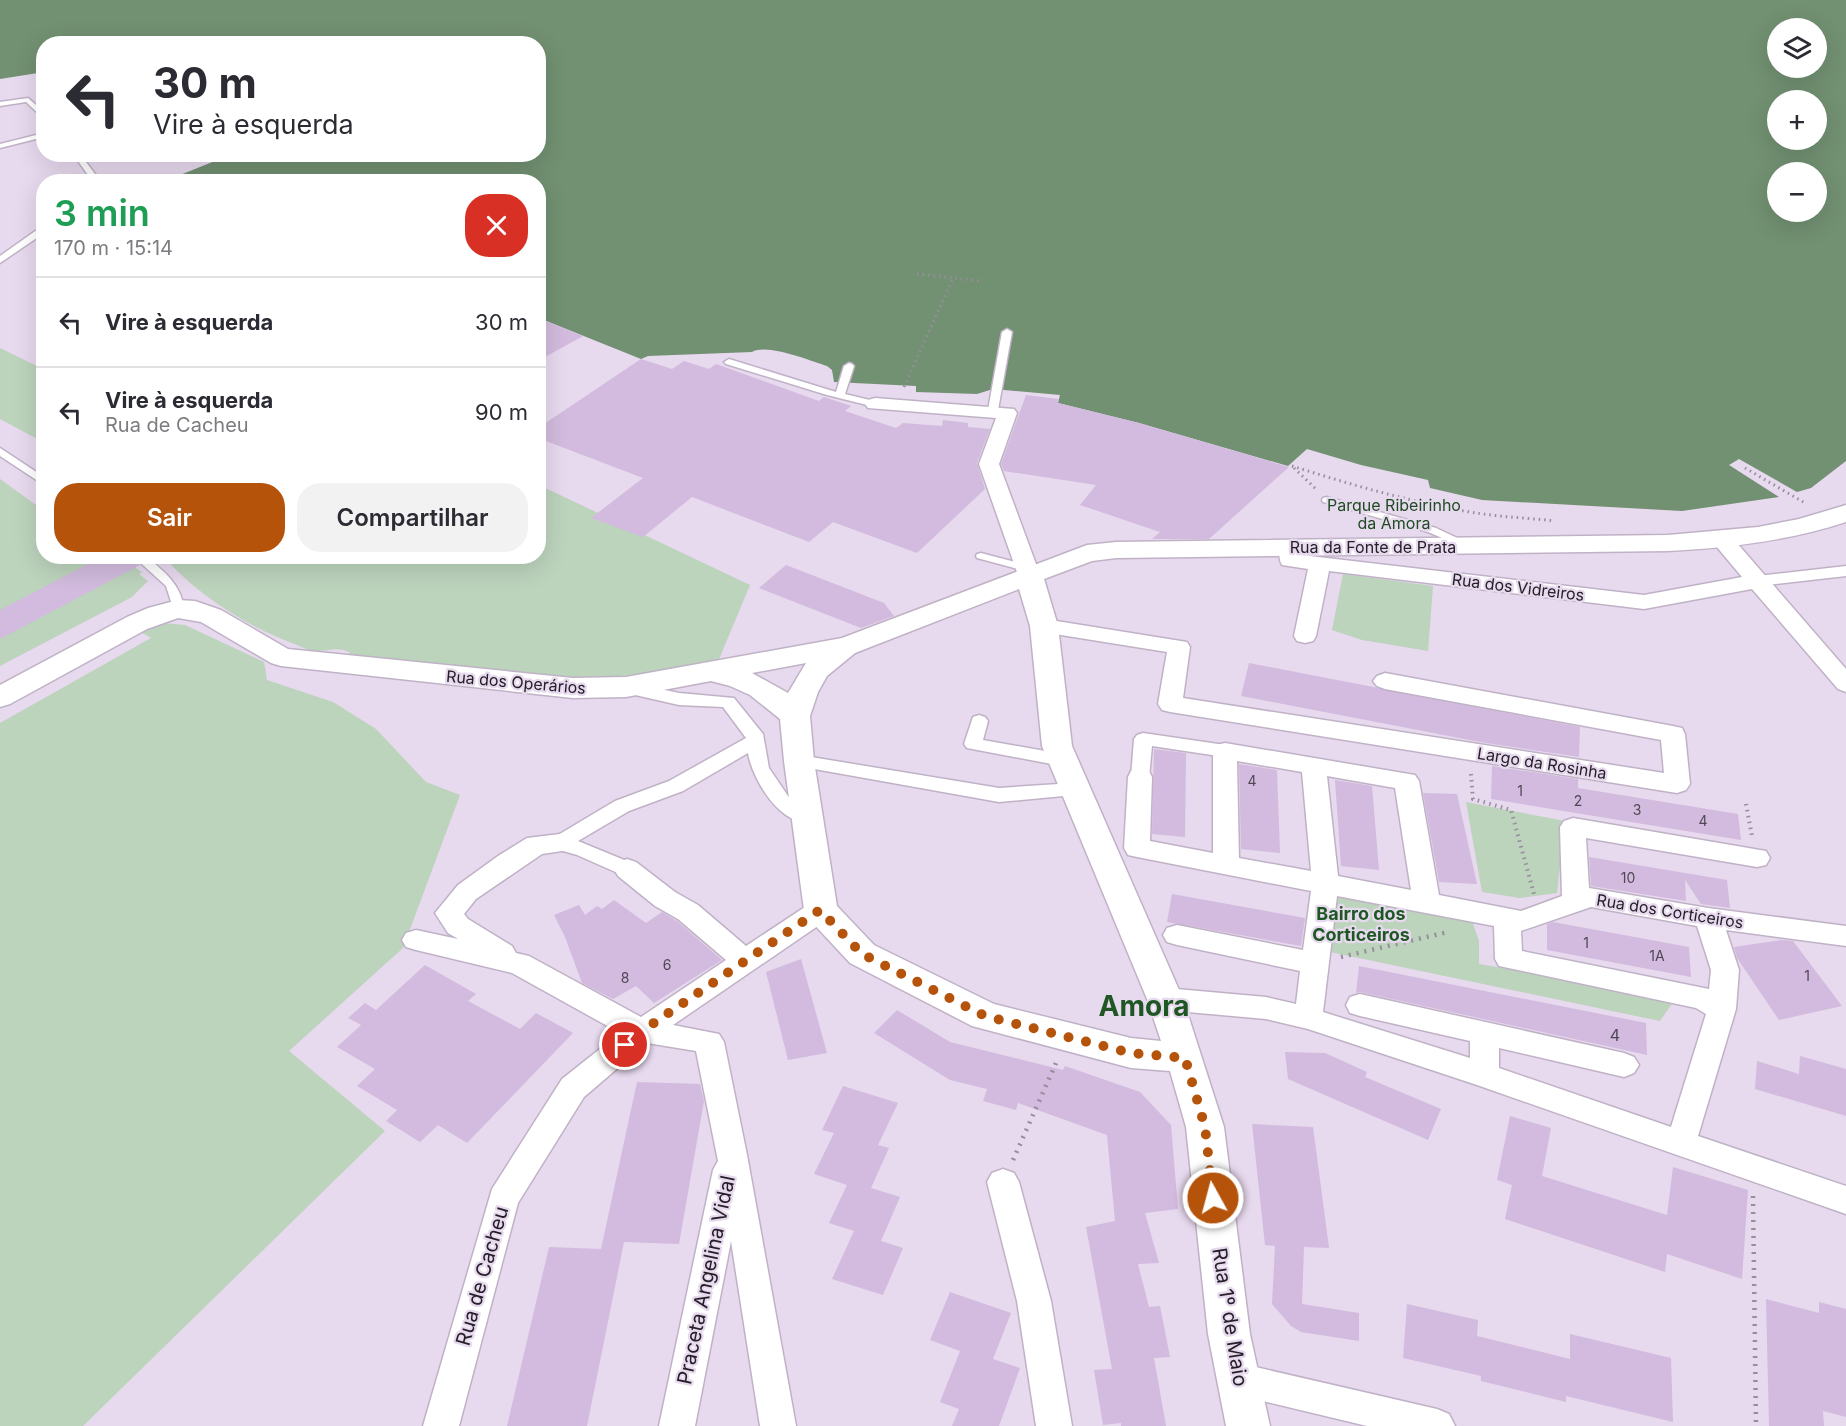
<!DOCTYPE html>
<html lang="pt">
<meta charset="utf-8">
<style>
body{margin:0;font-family:Inter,sans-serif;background:#f2f2f3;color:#2b2b33;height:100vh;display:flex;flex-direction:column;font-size:22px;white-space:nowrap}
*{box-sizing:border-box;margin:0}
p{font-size:20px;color:#7c7c81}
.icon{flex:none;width:33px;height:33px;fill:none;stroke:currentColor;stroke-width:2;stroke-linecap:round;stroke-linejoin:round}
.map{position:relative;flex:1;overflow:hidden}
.drawer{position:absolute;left:36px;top:174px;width:510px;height:390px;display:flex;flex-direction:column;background:#fff;border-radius:24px;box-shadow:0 6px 24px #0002}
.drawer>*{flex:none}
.top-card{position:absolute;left:36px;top:36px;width:510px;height:126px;border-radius:24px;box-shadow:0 6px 24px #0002;background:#fff;color:#2b2b33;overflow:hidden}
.tools{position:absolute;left:1767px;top:18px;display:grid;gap:12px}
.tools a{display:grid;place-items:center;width:60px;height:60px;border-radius:50%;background:#fff;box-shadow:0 6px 24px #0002;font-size:30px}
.pin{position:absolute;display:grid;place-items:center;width:51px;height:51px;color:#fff;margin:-26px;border:3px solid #fff;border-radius:50%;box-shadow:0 2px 6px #0007}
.me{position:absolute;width:66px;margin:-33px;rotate:353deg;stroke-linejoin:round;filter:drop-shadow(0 0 4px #0008)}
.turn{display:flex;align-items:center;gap:21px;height:126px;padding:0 18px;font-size:27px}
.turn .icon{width:78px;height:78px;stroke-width:2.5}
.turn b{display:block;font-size:42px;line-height:51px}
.round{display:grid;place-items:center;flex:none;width:63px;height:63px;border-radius:24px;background:#f2f2f3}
.summary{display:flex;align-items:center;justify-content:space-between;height:102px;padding:0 18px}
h1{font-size:36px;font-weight:600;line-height:45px;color:#1e9e55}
.button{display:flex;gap:12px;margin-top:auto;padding:12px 18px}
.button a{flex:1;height:69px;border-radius:24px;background:#b45309;color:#fff;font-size:24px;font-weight:600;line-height:69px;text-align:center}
.button a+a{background:#f2f2f3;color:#2b2b33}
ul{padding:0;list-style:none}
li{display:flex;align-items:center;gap:18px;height:90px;padding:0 18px;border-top:2px solid #e1e1e2}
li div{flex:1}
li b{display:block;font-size:22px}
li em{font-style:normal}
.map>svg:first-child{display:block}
</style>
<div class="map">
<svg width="1846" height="1426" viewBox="0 0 1846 1426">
<rect width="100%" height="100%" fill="#e7d9ee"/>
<g fill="#bcd3bc">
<path d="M 0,348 L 43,369 L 43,442 L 0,419 Z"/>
<path d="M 0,479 L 43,510 L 44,556 L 119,557 L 142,572 L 139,574 L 148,581 L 132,597 L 0,666 Z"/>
<path d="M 539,485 L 750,585 L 717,664 L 597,679 L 351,662 L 349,652 C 336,646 327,652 313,651 C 307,650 298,645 292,643 C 244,625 198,595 164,557 L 538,556 Z"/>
<path d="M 1343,574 L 1433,586 L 1428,651 L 1362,640 L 1332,630 Z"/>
<path d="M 162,623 L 185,625 L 264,662 L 267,680 L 333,702 L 376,729 L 426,782 L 460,795 L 403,948 L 289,1051 L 385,1131 L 83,1426 L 0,1426 L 0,723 L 151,638 L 138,630 Z"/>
<path d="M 1466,802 L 1565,821 L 1557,893 L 1520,898 L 1482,892 Z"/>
<path d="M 1338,894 L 1472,921 L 1479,941 L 1479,964 L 1676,998 L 1660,1021 L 1330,952 Z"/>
</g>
<path fill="#729072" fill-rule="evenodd" d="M 0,0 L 1846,0 L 1846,461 L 1811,488 L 1797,492 L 1739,459 L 1729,465 L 1779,497 L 1682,511 L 1482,500 L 1430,488 L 1428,480 L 1361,465 L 1307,449 L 1288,466 L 1139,423 L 1058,403 L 1060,395 L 993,389 L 977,394 L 916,392 L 916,386 L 834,382 L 832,370 L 827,366 C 811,361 767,343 752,352 L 648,356 L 641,359 L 539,318 L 538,182 L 321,182 L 311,175 L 280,182 L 165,181 L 230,155 L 538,154 L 538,44 L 44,44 L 43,75 L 38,73 L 0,79 ZM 1778,28 L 1816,28 L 1816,68 L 1778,68 ZM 1778,100 L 1816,100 L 1816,140 L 1778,140 ZM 1778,172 L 1816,172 L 1816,212 L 1778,212 Z"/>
<g fill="#d2bbde">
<path d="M 538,318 L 583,336 L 538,361 Z"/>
<path d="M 641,359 L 672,369 L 684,361 L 709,369 L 716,364 L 819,401 L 824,397 L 851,406 L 845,411 L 896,428 L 903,423 L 942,426 L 943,420 L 968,423 L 968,427 L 990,429 L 977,463 L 985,489 L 917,553 L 833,522 L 809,542 L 692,497 L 643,537 L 591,518 L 643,478 L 538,438 L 538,428 Z"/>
<path d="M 1026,395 L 1059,399 L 1058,403 L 1139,423 L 1289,467 L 1209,539 L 1152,539 L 1160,532 L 1080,505 L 1096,485 L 1004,471 L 1001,464 Z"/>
<path d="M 103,556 L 131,556 L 140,565 L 0,639 L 0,610 Z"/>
<path d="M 786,565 L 884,603 L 894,616 L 861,628 L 759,588 Z"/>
<path d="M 1249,663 L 1580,727 L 1579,757 L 1480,742 L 1241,696 Z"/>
<path d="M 1154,749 L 1186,753 L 1185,837 L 1152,834 Z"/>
<path d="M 1239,764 L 1277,770 L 1280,853 L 1241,849 Z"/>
<path d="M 1492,766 L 1578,779 L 1578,788 L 1738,814 L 1741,840 L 1491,799 Z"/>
<path d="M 1335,780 L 1372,786 L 1379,870 L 1341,866 Z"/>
<path d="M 1423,793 L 1457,794 L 1477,884 L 1439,882 Z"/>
<path d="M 1589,857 L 1727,880 L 1730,908 L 1701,904 L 1685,880 L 1686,901 L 1591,886 Z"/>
<path d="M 1172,894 L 1305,918 L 1301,946 L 1167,922 Z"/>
<path d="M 614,900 L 646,923 L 662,912 L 677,921 L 722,960 L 654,1003 L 636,986 L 613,999 L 582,983 L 565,937 L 554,915 L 579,905 L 585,915 L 597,906 L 602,909 Z"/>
<path d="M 1553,922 L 1689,947 L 1691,977 L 1547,950 L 1547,924 Z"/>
<path d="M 1781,940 L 1793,941 L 1842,1006 L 1779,1020 L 1737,958 L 1734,947 Z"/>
<path d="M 801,959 L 827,1053 L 788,1060 L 766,972 Z"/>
<path d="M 425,965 L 476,994 L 468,1001 L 520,1029 L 536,1013 L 573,1033 L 467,1143 L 438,1125 L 420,1142 L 386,1121 L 397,1110 L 357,1086 L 375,1069 L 337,1047 L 361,1025 L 348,1018 L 365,1003 L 376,1010 Z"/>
<path d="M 1359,966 L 1646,1023 L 1647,1055 L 1360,992 L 1356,993 Z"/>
<path d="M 897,1010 L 950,1042 L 1063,1070 L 1065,1066 L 1140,1092 L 1171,1125 L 1178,1209 L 1145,1213 L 1159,1263 L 1138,1264 L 1149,1307 L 1160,1306 L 1170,1357 L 1154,1358 L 1166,1426 L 1121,1426 L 1121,1423 L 1103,1425 L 1094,1370 L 1112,1369 L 1086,1227 L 1115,1221 L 1107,1135 L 1018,1103 L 1016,1110 L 983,1101 L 987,1089 L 950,1080 L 874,1033 Z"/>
<path d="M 1285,1052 L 1325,1053 L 1367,1072 L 1365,1077 L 1441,1109 L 1428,1140 L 1288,1079 Z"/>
<path d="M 1800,1056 L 1846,1069 L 1846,1116 L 1755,1089 L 1757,1061 L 1799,1074 Z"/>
<path d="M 637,1082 L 700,1084 L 704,1101 L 679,1244 L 624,1242 L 587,1426 L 507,1426 L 549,1247 L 601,1249 Z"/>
<path d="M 843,1086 L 898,1103 L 878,1145 L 889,1148 L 871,1188 L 900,1197 L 881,1241 L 903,1248 L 883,1295 L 832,1279 L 854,1231 L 829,1223 L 847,1185 L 814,1174 L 834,1133 L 822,1130 Z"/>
<path d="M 1510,1116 L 1551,1128 L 1542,1176 L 1667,1215 L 1673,1167 L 1748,1190 L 1742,1279 L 1667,1254 L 1665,1272 L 1505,1219 L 1512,1185 L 1497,1180 Z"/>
<path d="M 1252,1124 L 1313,1127 L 1329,1248 L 1304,1247 L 1302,1304 L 1359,1313 L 1359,1341 L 1301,1332 L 1291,1326 L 1272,1304 L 1275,1246 L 1265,1245 Z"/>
<path d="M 950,1292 L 1011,1313 L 993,1359 L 1020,1368 L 999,1426 L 952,1426 L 959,1409 L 940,1402 L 960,1351 L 930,1340 Z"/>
<path d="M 1766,1299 L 1819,1313 L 1819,1302 L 1846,1309 L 1846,1417 L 1823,1411 L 1824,1426 L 1769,1426 Z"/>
<path d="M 1407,1304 L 1478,1320 L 1477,1336 L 1570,1359 L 1570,1334 L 1671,1358 L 1673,1422 L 1566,1396 L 1566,1402 L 1481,1381 L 1481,1376 L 1403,1358 Z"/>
</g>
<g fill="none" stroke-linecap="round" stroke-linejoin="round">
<g stroke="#c0b2c6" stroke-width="3">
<g id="service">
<path d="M 28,98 L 44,112 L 44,119 L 26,102 L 0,106 L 0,102 Z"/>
<path d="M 44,133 L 44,137 L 0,148 L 0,144 Z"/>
<path d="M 73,154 L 80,154 L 101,182 L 93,182 Z"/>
<path d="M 41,227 L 44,227 L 44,233 L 0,263 L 0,256 Z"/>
<path d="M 1007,329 L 1012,332 L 998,410 L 993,413 L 988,410 L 1002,332 Z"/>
<path d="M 729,359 L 836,392 L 844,366 L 849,363 L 852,364 L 854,366 L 845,394 L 878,402 L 880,404 L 875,407 L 827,395 L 726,364 L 724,362 Z"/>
<path d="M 0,448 L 44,477 L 44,485 L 0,456 Z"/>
<path d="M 1327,497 L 1436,528 L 1470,544 L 1469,546 L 1461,546 L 1428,532 L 1323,502 L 1322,500 L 1323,498 Z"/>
<path d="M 981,553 L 1030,566 L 1031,568 L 1026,571 L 977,558 L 976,556 L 977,554 Z"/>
<path d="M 133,556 L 145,556 C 164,571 181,584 184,609 L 182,611 L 174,611 L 166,586 Z"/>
</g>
</g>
<g stroke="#c0b2c6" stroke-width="3">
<g id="pedestrian">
<path d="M 1846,566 L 1846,576 L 1757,586 L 1749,581 L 1757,576 Z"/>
<path d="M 628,682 L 679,693 L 734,698 L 763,734 L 769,768 L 790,799 L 814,811 L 817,816 L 814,821 C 782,830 752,779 748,753 L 683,791 L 629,811 L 578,841 L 634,864 L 637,869 L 634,874 L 627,876 L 620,874 L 577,855 L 553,848 L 550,843 L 553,838 L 615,801 L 669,781 L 746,738 L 723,707 L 679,705 L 622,692 L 619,688 L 622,684 Z"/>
<path d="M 979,715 L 985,717 L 988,721 L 983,740 L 1062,754 L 1069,756 L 1071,760 L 1069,764 L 1062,766 L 967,748 L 964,744 L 973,717 Z"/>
<path d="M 1143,733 L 1225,745 L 1232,747 L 1234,751 L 1232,755 L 1225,757 L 1152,746 L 1149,777 L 1147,782 L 1140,783 L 1133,782 L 1131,777 L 1134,739 L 1137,735 Z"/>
<path d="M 799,755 L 999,788 L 1074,783 L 1081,784 L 1083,789 L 1081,794 L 1074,795 L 999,802 L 792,765 L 790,761 L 792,757 Z"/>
</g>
</g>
<g stroke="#c0b2c6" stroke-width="3">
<g id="minor">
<path d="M 875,398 L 1014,409 L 1017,413 L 999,464 L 1040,575 L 1037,580 L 1029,582 L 1021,580 L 1018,575 L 979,464 L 996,418 L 868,408 L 865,404 L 868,400 Z"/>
<path d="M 1722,534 L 1730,535 L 1846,669 L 1846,692 L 1838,689 L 1752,589 L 1644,609 L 1329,571 L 1316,636 L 1313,641 L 1305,643 L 1297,641 L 1294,636 L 1308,569 L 1282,565 C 1278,558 1279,549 1283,542 L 1291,541 L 1299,542 L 1302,547 L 1301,555 L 1644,595 L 1742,577 L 1711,540 L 1714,535 Z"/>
<path d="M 1044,619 L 1187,642 L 1190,647 L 1183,698 L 1664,773 L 1661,740 L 1385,689 L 1377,686 L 1373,681 L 1377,676 L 1385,673 L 1673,726 L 1682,728 L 1685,734 L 1690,784 L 1686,790 L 1677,793 L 1170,712 L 1162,710 L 1158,704 L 1167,652 L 1036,631 L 1033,626 L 1036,621 Z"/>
<path d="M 1225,743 L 1415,775 L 1419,781 L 1439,895 L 1521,911 L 1562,896 L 1560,827 L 1564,821 L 1573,818 L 1766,851 L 1770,858 L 1766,865 L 1757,867 L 1586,838 L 1589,888 L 1708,908 L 1846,926 L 1846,946 L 1726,930 L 1739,970 L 1736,1009 L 1698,1136 L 1846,1186 L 1846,1214 L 1477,1085 L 1308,1029 L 1266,1019 L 1165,1010 L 1155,1007 L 1151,999 L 1155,991 L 1165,988 L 1266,997 L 1296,1004 L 1300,971 L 1177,945 L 1167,942 L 1163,935 L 1167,928 L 1177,925 L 1303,950 L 1311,891 L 1137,857 L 1128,855 L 1124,848 L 1128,777 L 1131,771 L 1140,768 L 1149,771 L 1152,777 L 1150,841 L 1213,853 L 1213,751 L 1216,745 ZM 1237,761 L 1302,772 L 1311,871 L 1239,858 ZM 1327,776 L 1395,788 L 1411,890 L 1338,876 ZM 1337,896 L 1494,926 L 1495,959 L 1499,966 L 1696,1008 L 1706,1014 L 1671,1127 L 1499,1068 L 1499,1048 L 1624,1077 L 1634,1073 L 1639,1065 L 1634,1057 L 1624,1053 L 1360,994 L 1350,997 L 1346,1005 L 1350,1013 L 1360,1016 L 1470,1041 L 1470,1058 L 1323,1012 ZM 1591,907 L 1697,926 L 1711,970 L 1709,989 L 1522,951 L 1521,931 Z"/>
<path d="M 560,834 L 569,836 L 573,843 L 569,850 L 542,854 L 476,899 L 464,914 L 468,919 L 512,946 L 516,953 L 529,956 L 641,1017 L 726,960 L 678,919 L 655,906 L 618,876 L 614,869 L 618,862 L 627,859 L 636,862 L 675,892 L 698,905 L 746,946 L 811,903 L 821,900 L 831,903 L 835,910 L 831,917 L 673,1025 L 719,1034 L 724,1042 L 747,1155 L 796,1426 L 760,1426 L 731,1241 L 695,1426 L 659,1426 L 713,1170 L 718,1161 L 696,1051 L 647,1043 L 584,1097 L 518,1203 L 459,1426 L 423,1426 L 492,1189 L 562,1079 L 620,1033 L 512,973 L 416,950 L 406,947 L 402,940 L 406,933 L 416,930 L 458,939 L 448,933 L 435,913 L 458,885 L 498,856 L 527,838 Z"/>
<path d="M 1003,1169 L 1014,1173 L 1019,1182 L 1051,1301 L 1072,1426 L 1036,1426 L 1017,1301 L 987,1182 L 992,1173 Z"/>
<path d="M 1238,1363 L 1437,1409 L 1449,1414 L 1455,1426 L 1367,1426 L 1238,1395 L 1226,1390 L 1221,1379 L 1226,1368 Z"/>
</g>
</g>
<g stroke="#c0b2c6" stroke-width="3">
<path id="tertiary" d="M 1846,505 L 1846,522 C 1788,541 1728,548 1668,551 L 1116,558 L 1092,561 L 1044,579 L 1058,626 L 1072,746 L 1183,999 L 1224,1127 L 1250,1334 L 1270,1426 L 1226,1426 L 1208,1334 L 1186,1127 L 1170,1071 L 1131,1068 L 972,1026 L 850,963 L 809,919 L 804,910 L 784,761 L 780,719 L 750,695 L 730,686 L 711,681 L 626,697 L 573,698 L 281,666 L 271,663 L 201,622 L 178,618 L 147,629 L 10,704 L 0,707 L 0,685 L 127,617 L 148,608 L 178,600 L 195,601 L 221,610 L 288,649 L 573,678 L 626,677 L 842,638 L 1087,545 L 1116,542 L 1668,535 L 1758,527 L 1799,519 ZM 1019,589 L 1030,626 L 1042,746 L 1147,999 L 1161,1041 L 1131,1038 L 994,1004 L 874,945 L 837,906 L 814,761 L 810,716 L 818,692 L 827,676 L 855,653 ZM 806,663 L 788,693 L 752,673 Z"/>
</g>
<g stroke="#978d9d" stroke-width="3" stroke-dasharray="1.5 4" stroke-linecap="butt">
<path d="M 917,274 L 982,281"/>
<path d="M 904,387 L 953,278"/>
<path d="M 1292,466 C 1352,485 1414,503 1476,513 C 1502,517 1529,518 1555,521"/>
<path d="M 1294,468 L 1317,490"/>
<path d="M 1745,468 L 1805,503"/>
</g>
<g stroke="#978d9d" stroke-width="4" stroke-dasharray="1.5 4.5" stroke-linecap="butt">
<path d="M 1471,774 L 1473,799 L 1511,810 L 1534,894"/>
<path d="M 1746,804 L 1752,836"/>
</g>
<g stroke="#978d9d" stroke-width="4.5" stroke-dasharray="2 6" stroke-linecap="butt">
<path d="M 1341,957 L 1448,932"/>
<path d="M 1013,1160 L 1056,1063"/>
<path d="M 1753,1196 L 1756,1426"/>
</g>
<use href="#service" fill="#fff" fill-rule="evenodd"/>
<use href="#pedestrian" fill="#fff" fill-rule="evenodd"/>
<use href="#minor" fill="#fff" fill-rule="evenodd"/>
<use href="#tertiary" fill="#fff" fill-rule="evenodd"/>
</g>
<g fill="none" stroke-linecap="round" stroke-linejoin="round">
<path stroke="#b45309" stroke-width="10" stroke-dasharray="0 18" d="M 625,1045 L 642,1031 L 820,910 L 862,954 L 985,1016 L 1131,1053 L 1185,1058 L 1205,1127 L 1213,1198"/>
</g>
<g text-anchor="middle" stroke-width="4.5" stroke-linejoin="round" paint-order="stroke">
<g font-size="14" fill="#504756">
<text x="1252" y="786">4</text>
<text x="1520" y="796">1</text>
<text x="1578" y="806">2</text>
<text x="1637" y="815">3</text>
<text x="1703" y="826">4</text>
<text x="1628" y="883">10</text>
<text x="1586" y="948">1</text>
<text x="1657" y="961">1A</text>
<text x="667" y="970">6</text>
<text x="1807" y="981">1</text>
<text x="625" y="983">8</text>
</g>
<g font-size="16" fill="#1e4b21" stroke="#e7d9ee">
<text x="1394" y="511">Parque Ribeirinho<tspan x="1394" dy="18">da Amora</tspan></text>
</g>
<g font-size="16" fill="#252028" stroke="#e7d9ee">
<text x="1373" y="553">Rua da Fonte de Prata</text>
<text transform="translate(1518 587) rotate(7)" y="6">Rua dos Vidreiros</text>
<text transform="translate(516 682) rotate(5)" y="6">Rua dos Operários</text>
<text transform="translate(1542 763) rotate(9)" y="6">Largo da Rosinha</text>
<text transform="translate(1670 911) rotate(9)" y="6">Rua dos Corticeiros</text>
</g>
<g font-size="16" fill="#504756">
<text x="1615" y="1041">4</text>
</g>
<g font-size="18" font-weight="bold" fill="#1f5724" stroke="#e7d9ee">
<text x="1361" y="920">Bairro dos<tspan x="1361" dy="21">Corticeiros</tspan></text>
</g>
<g font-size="20" fill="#252028" stroke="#e7d9ee">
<text transform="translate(482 1276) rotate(-74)" y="7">Rua de Cacheu</text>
<text transform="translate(706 1280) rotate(-78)" y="7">Praceta Angelina Vidal</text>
<text transform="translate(1230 1317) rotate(81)" y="7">Rua 1º de Maio</text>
</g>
<g font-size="28" font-weight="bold" fill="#1f5724" stroke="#e7d9ee">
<text x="1144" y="1016">Amora</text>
</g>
</g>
</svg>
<div class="tools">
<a><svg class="icon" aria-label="layers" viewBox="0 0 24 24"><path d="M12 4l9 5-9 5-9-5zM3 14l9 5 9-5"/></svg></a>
<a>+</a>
<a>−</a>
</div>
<div class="pin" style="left:625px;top:1045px;background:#d93025"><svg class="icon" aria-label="arrive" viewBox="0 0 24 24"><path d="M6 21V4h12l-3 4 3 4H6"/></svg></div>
<svg class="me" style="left:1213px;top:1198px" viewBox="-20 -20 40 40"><circle r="17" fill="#b45309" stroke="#fff" stroke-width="3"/><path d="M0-11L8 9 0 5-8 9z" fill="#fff"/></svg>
<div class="top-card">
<div class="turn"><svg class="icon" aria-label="left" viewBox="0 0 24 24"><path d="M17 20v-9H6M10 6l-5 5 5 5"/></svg><div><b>30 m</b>Vire à esquerda</div></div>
</div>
<section class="drawer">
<div class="summary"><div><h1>3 min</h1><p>170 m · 15:14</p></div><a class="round" style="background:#d93025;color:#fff"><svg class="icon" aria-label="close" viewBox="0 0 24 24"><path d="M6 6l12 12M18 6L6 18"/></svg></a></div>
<ul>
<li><svg class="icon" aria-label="left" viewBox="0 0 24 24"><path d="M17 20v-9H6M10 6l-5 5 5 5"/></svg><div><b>Vire à esquerda</b></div><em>30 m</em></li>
<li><svg class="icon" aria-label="left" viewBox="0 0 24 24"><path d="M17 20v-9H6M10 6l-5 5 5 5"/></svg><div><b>Vire à esquerda</b><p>Rua de Cacheu</p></div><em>90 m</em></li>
</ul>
<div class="button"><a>Sair</a><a>Compartilhar</a></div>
</section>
</div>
